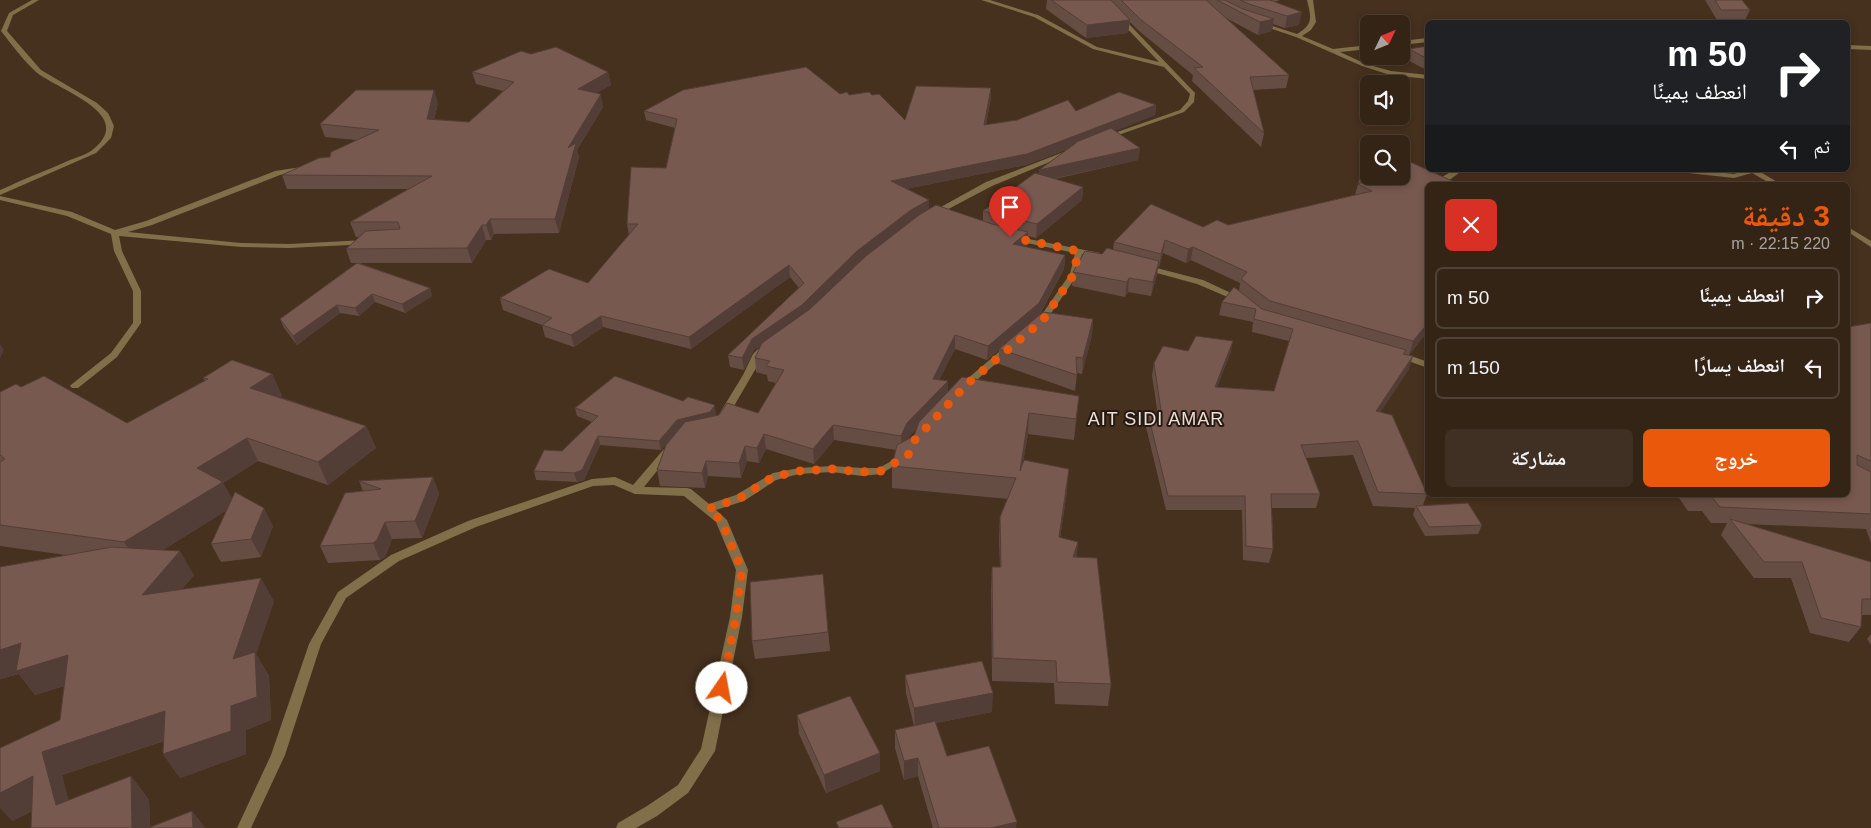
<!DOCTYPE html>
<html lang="ar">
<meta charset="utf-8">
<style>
body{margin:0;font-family:Arial,"Noto Naskh Arabic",sans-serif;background:#3f3023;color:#f1f3f6;direction:rtl;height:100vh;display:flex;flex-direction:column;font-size:19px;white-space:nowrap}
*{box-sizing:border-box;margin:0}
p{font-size:16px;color:#a9a4a1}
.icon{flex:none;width:28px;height:28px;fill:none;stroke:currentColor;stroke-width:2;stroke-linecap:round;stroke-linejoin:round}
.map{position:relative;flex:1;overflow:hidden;direction:ltr}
.details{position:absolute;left:1425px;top:182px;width:425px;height:315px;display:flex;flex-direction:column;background:#342416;border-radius:8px;box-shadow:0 2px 8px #0003,0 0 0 1px #4e4135;direction:rtl}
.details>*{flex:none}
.banner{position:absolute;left:1425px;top:20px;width:425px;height:152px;border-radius:8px;box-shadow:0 2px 8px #0003,0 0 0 1px #4e4135;direction:rtl;background:#202124;color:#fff;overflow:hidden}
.needle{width:32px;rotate:47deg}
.controls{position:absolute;left:1360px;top:15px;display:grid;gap:10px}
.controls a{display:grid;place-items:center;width:50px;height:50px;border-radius:8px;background:#342416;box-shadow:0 2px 8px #0003,0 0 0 1px #4e4135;font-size:25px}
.pin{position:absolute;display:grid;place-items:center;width:42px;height:42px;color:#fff;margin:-51px -21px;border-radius:50% 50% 50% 0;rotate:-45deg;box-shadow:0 0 5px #0007}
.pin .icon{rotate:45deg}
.me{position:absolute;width:55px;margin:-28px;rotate:12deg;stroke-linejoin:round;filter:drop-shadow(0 0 4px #0008)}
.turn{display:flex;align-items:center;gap:18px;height:105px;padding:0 20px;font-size:22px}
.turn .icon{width:65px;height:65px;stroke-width:2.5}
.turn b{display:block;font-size:35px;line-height:42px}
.then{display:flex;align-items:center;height:48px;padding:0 20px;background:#0003;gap:10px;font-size:19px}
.round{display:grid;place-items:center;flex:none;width:52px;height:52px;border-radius:8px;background:#3f3023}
.head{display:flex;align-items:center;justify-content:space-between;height:85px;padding:0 20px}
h1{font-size:30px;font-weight:800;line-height:38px;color:#ea580c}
.button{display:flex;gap:10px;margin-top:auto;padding:10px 20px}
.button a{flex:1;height:58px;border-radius:8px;background:#ea580c;color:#fff;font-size:20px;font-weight:800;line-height:58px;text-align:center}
.button a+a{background:#3f3023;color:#f1f3f6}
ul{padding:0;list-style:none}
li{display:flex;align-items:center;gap:15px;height:62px;margin:0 10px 8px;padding:0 10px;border:2px solid #4e4135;border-radius:8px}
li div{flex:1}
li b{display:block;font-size:19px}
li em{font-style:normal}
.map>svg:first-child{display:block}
</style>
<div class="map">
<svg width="1871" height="828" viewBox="0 0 1871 828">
<rect width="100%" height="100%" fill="#46301e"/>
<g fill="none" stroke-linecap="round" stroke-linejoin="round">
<g fill="#806f49" fill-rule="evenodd">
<path d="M 32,0 L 39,0 L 13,15 L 7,31 L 41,70 L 97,103 L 108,113 L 114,126 L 111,138 L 96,153 L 0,195 L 0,190 L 7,187 C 27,177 49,170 70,160 C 77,157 85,155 91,151 C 140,115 58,90 36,72 C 23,60 12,45 1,31 L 9,13 Z"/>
<path d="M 981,0 L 990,0 L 1038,15 L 1097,47 L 1159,62 L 1100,0 L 1106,0 L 1195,93 L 1194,102 L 1184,112 L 1107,139 L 1103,139 L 1103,137 L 1180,110 L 1188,101 L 1190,94 L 1164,67 L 1093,49 L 1034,17 Z"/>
<path d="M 1307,0 L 1313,0 L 1316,22 L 1311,30 L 1302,36 L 1333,49 L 1369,45 L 1369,49 L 1340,52 L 1366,64 L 1391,71 L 1428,75 L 1428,79 L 1390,75 L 1362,66 L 1296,37 L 1257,24 L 1260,22 L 1297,34 C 1314,24 1311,17 1307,0 Z"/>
<path d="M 1428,38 L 1428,42 L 1401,45 L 1401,41 Z"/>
<path d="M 1848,45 L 1871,46 L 1871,50 L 1848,49 Z"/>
<path d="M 1069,150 L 1073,152 L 1071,153 L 992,186 L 937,215 L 931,215 L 930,213 L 986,182 Z"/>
<path d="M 308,166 L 312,168 L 311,170 L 280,175 L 152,225 L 128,232 L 241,243 L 289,244 L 366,240 L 370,242 L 369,244 L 289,248 L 241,247 L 119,236 L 122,251 L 141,291 L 141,323 L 117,357 L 78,388 L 72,388 L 70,386 L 72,384 L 111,353 L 133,323 L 133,291 L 114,251 L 111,234 L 67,216 L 0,200 L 0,196 L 72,212 L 115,230 L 146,221 L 275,171 Z"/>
<path d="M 1454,170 L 1463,170 L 1448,181 L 1442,181 L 1442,177 Z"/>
<path d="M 1675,170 L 1699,170 L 1734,174 L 1748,170 L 1760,170 L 1759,171 L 1782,185 L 1773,185 L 1752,173 L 1734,178 L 1679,172 Z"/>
<path d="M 1848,227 L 1871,241 L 1871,247 L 1848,232 Z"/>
<path d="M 1013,236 L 1100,253 L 1101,255 L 1097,257 L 1082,254 L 1078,274 L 1043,325 L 1040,326 L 1036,323 L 1070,274 L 1075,253 L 1013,240 Z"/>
<path d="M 1142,265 L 1145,265 L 1203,280 L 1244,299 L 1240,302 L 1237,301 L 1197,284 L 1142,269 Z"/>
<path d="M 1009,345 L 1012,346 L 1014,348 L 1012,350 L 966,389 L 960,389 L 958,387 L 960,385 L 1006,346 Z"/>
<path d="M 761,348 L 766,351 L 727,418 L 719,418 L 718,416 L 743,375 L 753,354 L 758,349 Z"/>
<path d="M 1400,352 L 1428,362 L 1428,368 L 1397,357 L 1395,355 L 1397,353 Z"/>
<path d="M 668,448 L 673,451 L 644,487 L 687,488 L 691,489 L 709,504 L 736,495 L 773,473 L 799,468 L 832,466 L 862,468 L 879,468 L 902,455 L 907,458 L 881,474 L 862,476 L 832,472 L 799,474 L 776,480 L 744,501 L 716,510 L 727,520 L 748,570 L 742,617 L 715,751 L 688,793 L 657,816 L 636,828 L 616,828 L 618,823 L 647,806 L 678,785 L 701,749 L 730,617 L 736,570 L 716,522 L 684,496 L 635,494 L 614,485 L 593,486 L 476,527 L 399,561 L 346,598 L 321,644 L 285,755 L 251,828 L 237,828 L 271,755 L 309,644 L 338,592 L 391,555 L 468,521 L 592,479 L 615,477 L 633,485 L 664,449 Z"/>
</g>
</g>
<g fill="#664d44" fill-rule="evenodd">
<path d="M 1047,0 L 1280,0 L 1275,2 L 1299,25 L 1285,28 L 1273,24 L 1272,31 L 1258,35 L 1226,18 L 1289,75 L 1286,88 L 1253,90 L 1264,133 L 1261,147 L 1192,81 L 1193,75 L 1139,31 L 1130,22 L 1128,33 L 1086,38 L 1046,9 Z"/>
<path d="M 1705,0 L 1742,0 L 1750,10 L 1745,20 L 1717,20 Z"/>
<path d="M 1428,46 L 1428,71 L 1406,59 L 1409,49 Z"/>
<path d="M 472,72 L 608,72 L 611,85 L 596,93 L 603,107 L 577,150 L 579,157 L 559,233 L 494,234 L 491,240 L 486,240 L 472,263 L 359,263 L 430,288 L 432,296 L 405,313 L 375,302 L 359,316 L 340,313 L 297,345 L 284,328 L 280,319 L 357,263 L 351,263 L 346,249 L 359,237 L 356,237 L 350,222 L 408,189 L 287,189 L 282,175 L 330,157 L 356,140 L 325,137 L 320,124 L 438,103 L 434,120 L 469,122 L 503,91 L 476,84 Z"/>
<path d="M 991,88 L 991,97 L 986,125 L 1076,111 L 1156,105 L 1155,115 L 1114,131 L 1140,148 L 1138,160 L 1055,179 L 1083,187 L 1082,200 L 1036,238 L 1028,236 L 1028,245 L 1025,247 L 1065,255 L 1064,269 L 1039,316 L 1093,319 L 1092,335 L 1082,374 L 1077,373 L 1075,391 L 999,364 L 999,350 L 987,360 L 955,349 L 939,380 L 948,381 L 948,392 L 1079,396 L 1074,440 L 1028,434 L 1023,462 L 1067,491 L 1060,538 L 1078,542 L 1076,558 L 1111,684 L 1108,706 L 1055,704 L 1054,683 L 992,681 L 991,589 L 992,567 L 1000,567 L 999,539 L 1000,517 L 1008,499 L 892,488 L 892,466 L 896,450 L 834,440 L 814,464 L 766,449 L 759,463 L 747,461 L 741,478 L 708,476 L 705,488 L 660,486 L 657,470 L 680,428 L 679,429 L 661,450 L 600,445 L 584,480 L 577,482 L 536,480 L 534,471 L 562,451 L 592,422 L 577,416 L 575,408 L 716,414 L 715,416 L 758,413 L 776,383 L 768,381 L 767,375 L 756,372 L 755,358 L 760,346 L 754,350 L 744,370 L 730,367 L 728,355 L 799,288 L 790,277 L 691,349 L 603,327 L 574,347 L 545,337 L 542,325 L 503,310 L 500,298 L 588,283 L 629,235 L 627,224 L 666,168 L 675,128 L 646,120 L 644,111 L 840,94 L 849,95 L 872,95 L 905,120 ZM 1068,149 L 1039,174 L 983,211 L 983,221 L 929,209 L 929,200 L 906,189 L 1026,165 ZM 863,258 L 810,310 L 858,263 ZM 917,428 L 914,436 L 907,440 L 908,438 Z"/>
<path d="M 1369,173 L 1428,331 L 1409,355 L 1405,354 L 1409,369 L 1380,412 L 1427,494 L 1423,505 L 1482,525 L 1478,534 L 1425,536 L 1413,515 L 1415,508 L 1373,506 L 1353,455 L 1306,458 L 1320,494 L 1316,508 L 1272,508 L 1273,549 L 1269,563 L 1243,560 L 1242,510 L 1166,510 L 1146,427 L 1148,414 L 1158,416 L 1152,376 L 1154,363 L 1188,351 L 1233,341 L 1230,354 L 1217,387 L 1274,391 L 1289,341 L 1252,332 L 1253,322 L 1219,315 L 1222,302 L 1239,291 L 1240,283 L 1191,260 L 1186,263 L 1163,253 L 1159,267 L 1158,266 L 1157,275 L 1151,296 L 1128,292 L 1125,297 L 1072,286 L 1073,272 L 1102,254 L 1113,250 L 1114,242 L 1203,227 L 1228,225 L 1355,195 L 1360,176 Z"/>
<path d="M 1871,323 L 1871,543 L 1866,529 L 1746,524 L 1871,562 L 1871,615 L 1862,615 L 1861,627 L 1849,642 L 1810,633 L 1791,578 L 1754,578 L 1721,535 L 1727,523 L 1711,523 L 1702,511 L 1688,511 L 1679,498 L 1662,495 L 1848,495 Z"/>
<path d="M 272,374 L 282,396 L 280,397 L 366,426 L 376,448 L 328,485 L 258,461 L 223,483 L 232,499 L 273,526 L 261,557 L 221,562 L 211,544 L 227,510 L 163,550 L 194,575 L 182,589 L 274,601 L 256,654 L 269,676 L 271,720 L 246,730 L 246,754 L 180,778 L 163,754 L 164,741 L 62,775 L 68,800 L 131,776 L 149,800 L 150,827 L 192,811 L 205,828 L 31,828 L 32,811 L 12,821 L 60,720 L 64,686 L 35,695 L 19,674 L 0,679 L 0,567 L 66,555 L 0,546 L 0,392 L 127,423 L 205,381 L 203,378 Z"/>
<path d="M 433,477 L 439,494 L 422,538 L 392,539 L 385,557 L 380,560 L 328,563 L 320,546 L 363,491 L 359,481 Z"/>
<path d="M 823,574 L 830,651 L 755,659 L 752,641 Z"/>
<path d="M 1871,634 L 1871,645 L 1867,639 Z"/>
<path d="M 905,675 L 992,712 L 936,723 L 947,756 L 1016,828 L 933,828 L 918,776 L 904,780 L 895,748 L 895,730 L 914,726 L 906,693 Z"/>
<path d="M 797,715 L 880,753 L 880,771 L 826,793 L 799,734 Z"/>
</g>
<g fill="#533e37">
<path d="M 1302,12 L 1299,25 L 1285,28 L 1287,16 Z"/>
<path d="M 1274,19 L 1272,31 L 1258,35 L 1260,22 Z"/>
<path d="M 1130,20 L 1128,33 L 1086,38 L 1087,25 Z"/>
<path d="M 608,72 L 611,85 L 580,102 L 578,89 Z"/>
<path d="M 991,88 L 991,97 L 984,135 L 984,125 Z"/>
<path d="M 434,90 L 438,103 L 431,133 L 427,119 Z"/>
<path d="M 601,94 L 603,107 L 577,150 L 579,157 L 559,233 L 555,219 L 568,148 Z"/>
<path d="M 1156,105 L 1155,115 L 1026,165 L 891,192 L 891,181 Z"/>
<path d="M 1140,148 L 1138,160 L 1038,182 L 1039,170 Z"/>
<path d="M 1083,187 L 1082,200 L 1036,238 L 1037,224 Z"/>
<path d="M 929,200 L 929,211 L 911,221 L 858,263 L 803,317 L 754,350 L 744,370 L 742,358 L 752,339 L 857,251 L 911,210 Z"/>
<path d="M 490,219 L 494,234 L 491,240 L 486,225 Z"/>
<path d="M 482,225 L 486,240 L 472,263 L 467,248 Z"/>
<path d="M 1028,232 L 1028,245 L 1012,257 L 1013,244 Z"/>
<path d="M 1165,240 L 1163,253 L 1159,267 L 1161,254 Z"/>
<path d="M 1193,247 L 1191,260 L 1186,263 L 1188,249 Z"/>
<path d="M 1065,255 L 1064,269 L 1038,317 L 987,360 L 988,346 Z"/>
<path d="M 1159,261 L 1157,275 L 1151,296 L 1153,282 Z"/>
<path d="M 789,265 L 790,277 L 691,349 L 689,337 Z"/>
<path d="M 1129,278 L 1128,292 L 1125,297 L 1127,282 Z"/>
<path d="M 430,288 L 432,296 L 405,313 L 402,304 Z"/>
<path d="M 372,294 L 375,302 L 359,316 L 355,308 Z"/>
<path d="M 337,305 L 340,313 L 297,345 L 293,336 Z"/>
<path d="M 601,316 L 603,327 L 574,347 L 571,335 Z"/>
<path d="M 1093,319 L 1092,335 L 1082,374 L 1083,358 Z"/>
<path d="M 1428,323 L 1428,331 L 1409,355 L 1413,341 Z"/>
<path d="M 955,335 L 955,349 L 933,393 L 933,379 Z"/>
<path d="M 1233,341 L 1230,354 L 1212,400 L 1215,387 Z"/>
<path d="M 0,344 L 4,350 L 0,358 Z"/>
<path d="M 1413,356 L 1409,369 L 1372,425 L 1376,411 Z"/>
<path d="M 272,374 L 282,396 L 261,410 L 250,388 Z"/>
<path d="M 948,381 L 948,396 L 908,438 L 902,451 L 901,436 L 907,423 Z"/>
<path d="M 1079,396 L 1077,417 L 1074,440 L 1076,419 Z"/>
<path d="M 715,405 L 716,414 L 712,421 L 679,429 L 661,450 L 659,441 L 677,420 Z"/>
<path d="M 1029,413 L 1028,434 L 1018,492 L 1020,471 Z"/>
<path d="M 833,425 L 834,440 L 814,464 L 813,449 Z"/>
<path d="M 366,426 L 376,448 L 328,485 L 318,462 Z"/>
<path d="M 764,434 L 766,449 L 759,463 L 757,448 Z"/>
<path d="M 598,436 L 600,445 L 584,480 L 577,482 L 574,473 Z"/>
<path d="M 247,438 L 258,461 L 223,483 L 235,505 L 139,565 L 124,542 L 197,468 Z"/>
<path d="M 745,446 L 747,461 L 741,478 L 739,463 Z"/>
<path d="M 706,461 L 708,476 L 705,488 L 702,473 Z"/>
<path d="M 1069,469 L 1067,491 L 1057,559 L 1059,537 Z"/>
<path d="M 433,477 L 439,494 L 422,538 L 415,521 Z"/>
<path d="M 264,508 L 273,526 L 261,557 L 251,539 Z"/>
<path d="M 385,522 L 392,539 L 385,557 L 380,560 L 373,543 Z"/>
<path d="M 1078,542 L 1076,565 L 1073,557 Z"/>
<path d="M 180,551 L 194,575 L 157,619 L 142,595 Z"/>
<path d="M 261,578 L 274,601 L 256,654 L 269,676 L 271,720 L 246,730 L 246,754 L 180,778 L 163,754 L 231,706 L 233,659 Z"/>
<path d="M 21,643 L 68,655 L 85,679 L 35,695 L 19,674 L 0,679 L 0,650 Z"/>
<path d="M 993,693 L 992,712 L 915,727 L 914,708 Z"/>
<path d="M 165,711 L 181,735 L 62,775 L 76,828 L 56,805 L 42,752 Z"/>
<path d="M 880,753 L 880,771 L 826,793 L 824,775 Z"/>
<path d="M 918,758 L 918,776 L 904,780 L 904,761 Z"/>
<path d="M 33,776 L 53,800 L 12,821 L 0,808 L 0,793 Z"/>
<path d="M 131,776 L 149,800 L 150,828 L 132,828 Z"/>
<path d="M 192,811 L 205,828 L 193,828 Z"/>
<path d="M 1017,822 L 1016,828 L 991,828 Z"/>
</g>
<g fill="#77594f" stroke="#533e37">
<path d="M 1051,0 L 1111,0 L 1130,20 L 1087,25 Z"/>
<path d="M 1121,0 L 1206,0 L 1289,75 L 1250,77 L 1264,133 L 1194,68 L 1203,67 L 1140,19 Z"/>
<path d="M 1217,0 L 1224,0 L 1243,9 L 1274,19 L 1260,22 Z"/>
<path d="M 1240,0 L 1270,0 L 1302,12 L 1287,16 L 1249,4 Z"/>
<path d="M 1715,0 L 1742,0 L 1750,10 L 1721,10 Z"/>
<path d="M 1428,46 L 1428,59 L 1409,49 Z"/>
<path d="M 556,47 L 608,72 L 578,89 L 601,94 L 568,148 L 576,143 L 555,219 L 490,219 L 486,225 L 482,225 L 467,248 L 346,249 L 366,231 L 400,229 L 398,222 L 350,222 L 432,176 L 282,175 L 319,158 L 330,157 L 331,152 L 379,130 L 320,124 L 356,90 L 434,90 L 427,119 L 469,122 L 514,82 L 472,72 L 521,51 L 531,54 Z"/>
<path d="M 806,67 L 840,94 L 847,92 L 849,95 L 869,92 L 872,95 L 879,94 L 905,120 L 916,86 L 991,88 L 984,125 L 1017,120 L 1068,100 L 1076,111 L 1119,92 L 1156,105 L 1027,154 L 891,181 L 929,200 L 911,210 L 857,251 L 802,305 L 752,339 L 742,358 L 728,355 L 804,283 L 789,265 L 689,337 L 601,316 L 571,335 L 542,325 L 552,318 L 500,298 L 549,269 L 588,283 L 638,224 L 627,224 L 631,167 L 666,168 L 677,119 L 644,111 L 683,90 Z"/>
<path d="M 1111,128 L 1140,148 L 1039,170 L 1076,143 L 1074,143 Z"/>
<path d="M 1406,160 L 1461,185 L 1428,185 L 1428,323 L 1413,341 L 1270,301 L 1241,279 L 1247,272 L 1193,247 L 1188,249 L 1165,240 L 1161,254 L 1114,242 L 1151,204 L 1203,227 L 1217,220 L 1228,225 L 1372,191 L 1358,184 L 1368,180 L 1360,176 L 1369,173 L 1369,176 L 1401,176 L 1401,162 Z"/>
<path d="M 1035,173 L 1083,187 L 1037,224 L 983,211 Z"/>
<path d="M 936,205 L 992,224 L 1028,232 L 1013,244 L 1065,255 L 1039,303 L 988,346 L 955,335 L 933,379 L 948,381 L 907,423 L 901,436 L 833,425 L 813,449 L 764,434 L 757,448 L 745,446 L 739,463 L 706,461 L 702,473 L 657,470 L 666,445 L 685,422 L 719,415 L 727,403 L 758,413 L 784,370 L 766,366 L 770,361 L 755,358 L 762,343 L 810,309 L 866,256 L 919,215 Z"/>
<path d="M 1107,248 L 1159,261 L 1153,282 L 1129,278 L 1127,282 L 1073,272 L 1085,251 L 1102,254 Z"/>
<path d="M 357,263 L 430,288 L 402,304 L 372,294 L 355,308 L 337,305 L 293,336 L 280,319 Z"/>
<path d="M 1234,287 L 1262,309 L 1406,350 L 1403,354 L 1413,356 L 1376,411 L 1392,415 L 1427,494 L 1378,492 L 1358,441 L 1301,445 L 1320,494 L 1271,494 L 1273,549 L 1246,546 L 1245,496 L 1168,496 L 1148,414 L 1162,417 L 1154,363 L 1163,346 L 1188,351 L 1196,336 L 1233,341 L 1215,387 L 1274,391 L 1293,329 L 1254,319 L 1256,309 L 1222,302 Z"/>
<path d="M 1043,312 L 1093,319 L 1083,358 L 1076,357 L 1077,375 L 999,349 Z"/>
<path d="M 1871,323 L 1871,461 L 1857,455 L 1857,465 L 1871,472 L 1871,514 L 1720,507 L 1711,496 L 1696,495 L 1848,495 L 1848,327 Z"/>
<path d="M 232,360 L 272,374 L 250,388 L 366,426 L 318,462 L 247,438 L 197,468 L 223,482 L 124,542 L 0,525 L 0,462 L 5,459 L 0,455 L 0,392 L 16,384 L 21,387 L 44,376 L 127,423 L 208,379 L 203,378 Z"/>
<path d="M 615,376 L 683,401 L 688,397 L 715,405 L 710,412 L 677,420 L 659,441 L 598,436 L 582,470 L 574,473 L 534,471 L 544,450 L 562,451 L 598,416 L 575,408 Z"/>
<path d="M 962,377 L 1079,396 L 1076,419 L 1029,413 L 1020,471 L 1024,460 L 1069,469 L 1059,537 L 1078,542 L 1073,557 L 1097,558 L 1111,684 L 1057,682 L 1056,661 L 993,658 L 992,567 L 1001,567 L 1000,517 L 1016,478 L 892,466 L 897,445 L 914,436 L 919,422 Z"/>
<path d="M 433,477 L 415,521 L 385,522 L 377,540 L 373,543 L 320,546 L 345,493 L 381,489 L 359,481 Z"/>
<path d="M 235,492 L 264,508 L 251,539 L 211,544 Z"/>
<path d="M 1468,503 L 1482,525 L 1429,527 L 1416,506 Z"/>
<path d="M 1730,519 L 1871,562 L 1871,599 L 1862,599 L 1861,627 L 1821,618 L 1802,562 L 1764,562 Z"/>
<path d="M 112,547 L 180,551 L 142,595 L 261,578 L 233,659 L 255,652 L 257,697 L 231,706 L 231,731 L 163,754 L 165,711 L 42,752 L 56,805 L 131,776 L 132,828 L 31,828 L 33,776 L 0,793 L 0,748 L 60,720 L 68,655 L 16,671 L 21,643 L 0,650 L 0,567 Z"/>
<path d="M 823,574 L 828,632 L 752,641 L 750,582 Z"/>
<path d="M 982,661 L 993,693 L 914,708 L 905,675 Z"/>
<path d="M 850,696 L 880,753 L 824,775 L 797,715 Z"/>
<path d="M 935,721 L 947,756 L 989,746 L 1017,822 L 991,828 L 939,828 L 918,758 L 904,761 L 895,730 Z"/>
<path d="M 882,804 L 893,828 L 839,828 L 836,822 Z"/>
<path d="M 192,811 L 193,828 L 148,828 Z"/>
</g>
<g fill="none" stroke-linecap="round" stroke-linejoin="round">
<path stroke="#ea580c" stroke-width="9" stroke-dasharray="0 16.2" d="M 722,688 L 736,617 L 742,570 L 721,520 L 708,509 L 740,498 L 773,477 L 799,471 L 832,469 L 862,472 L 881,471 L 893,464 L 909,454 L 914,441 L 967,384 L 1043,320 L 1074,274 L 1078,251 L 1010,237"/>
</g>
<g text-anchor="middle" stroke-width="4" stroke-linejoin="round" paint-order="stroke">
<g font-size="18" letter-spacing="1" fill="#eddfd4" stroke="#251a13">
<text x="1156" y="425">AIT SIDI AMAR</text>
</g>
</g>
</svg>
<div class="controls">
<a><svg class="needle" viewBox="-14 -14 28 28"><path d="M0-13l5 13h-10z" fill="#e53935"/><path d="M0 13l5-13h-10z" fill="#a9a4a1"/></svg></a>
<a><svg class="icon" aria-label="sound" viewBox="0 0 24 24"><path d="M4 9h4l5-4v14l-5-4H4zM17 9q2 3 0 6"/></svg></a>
<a><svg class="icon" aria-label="search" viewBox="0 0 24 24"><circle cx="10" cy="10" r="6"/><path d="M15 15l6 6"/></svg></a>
</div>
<div class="pin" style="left:1010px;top:237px;background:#d93025"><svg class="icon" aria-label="arrive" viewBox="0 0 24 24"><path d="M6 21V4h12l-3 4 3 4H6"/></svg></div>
<svg class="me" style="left:722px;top:688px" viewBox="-20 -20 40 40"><circle r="19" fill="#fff"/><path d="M0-13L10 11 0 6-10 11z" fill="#ea580c"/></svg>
<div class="banner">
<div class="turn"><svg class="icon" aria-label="right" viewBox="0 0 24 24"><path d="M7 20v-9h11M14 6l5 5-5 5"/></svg><div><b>50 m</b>انعطف يمينًا</div></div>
<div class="then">ثم<svg class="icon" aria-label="left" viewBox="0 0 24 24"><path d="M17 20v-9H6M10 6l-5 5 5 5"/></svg></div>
</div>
<section class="details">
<div class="head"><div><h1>3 دقيقة</h1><p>220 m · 22:15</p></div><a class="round" style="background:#d93025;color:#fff"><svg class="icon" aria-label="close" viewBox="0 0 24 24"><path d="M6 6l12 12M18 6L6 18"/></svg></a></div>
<ul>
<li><svg class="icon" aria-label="right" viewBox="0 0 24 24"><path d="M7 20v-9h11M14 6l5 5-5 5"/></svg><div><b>انعطف يمينًا</b></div><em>50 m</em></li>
<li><svg class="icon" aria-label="left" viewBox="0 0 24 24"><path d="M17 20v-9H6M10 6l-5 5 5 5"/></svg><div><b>انعطف يسارًا</b></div><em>150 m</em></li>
</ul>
<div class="button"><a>خروج</a><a>مشاركة</a></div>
</section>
</div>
